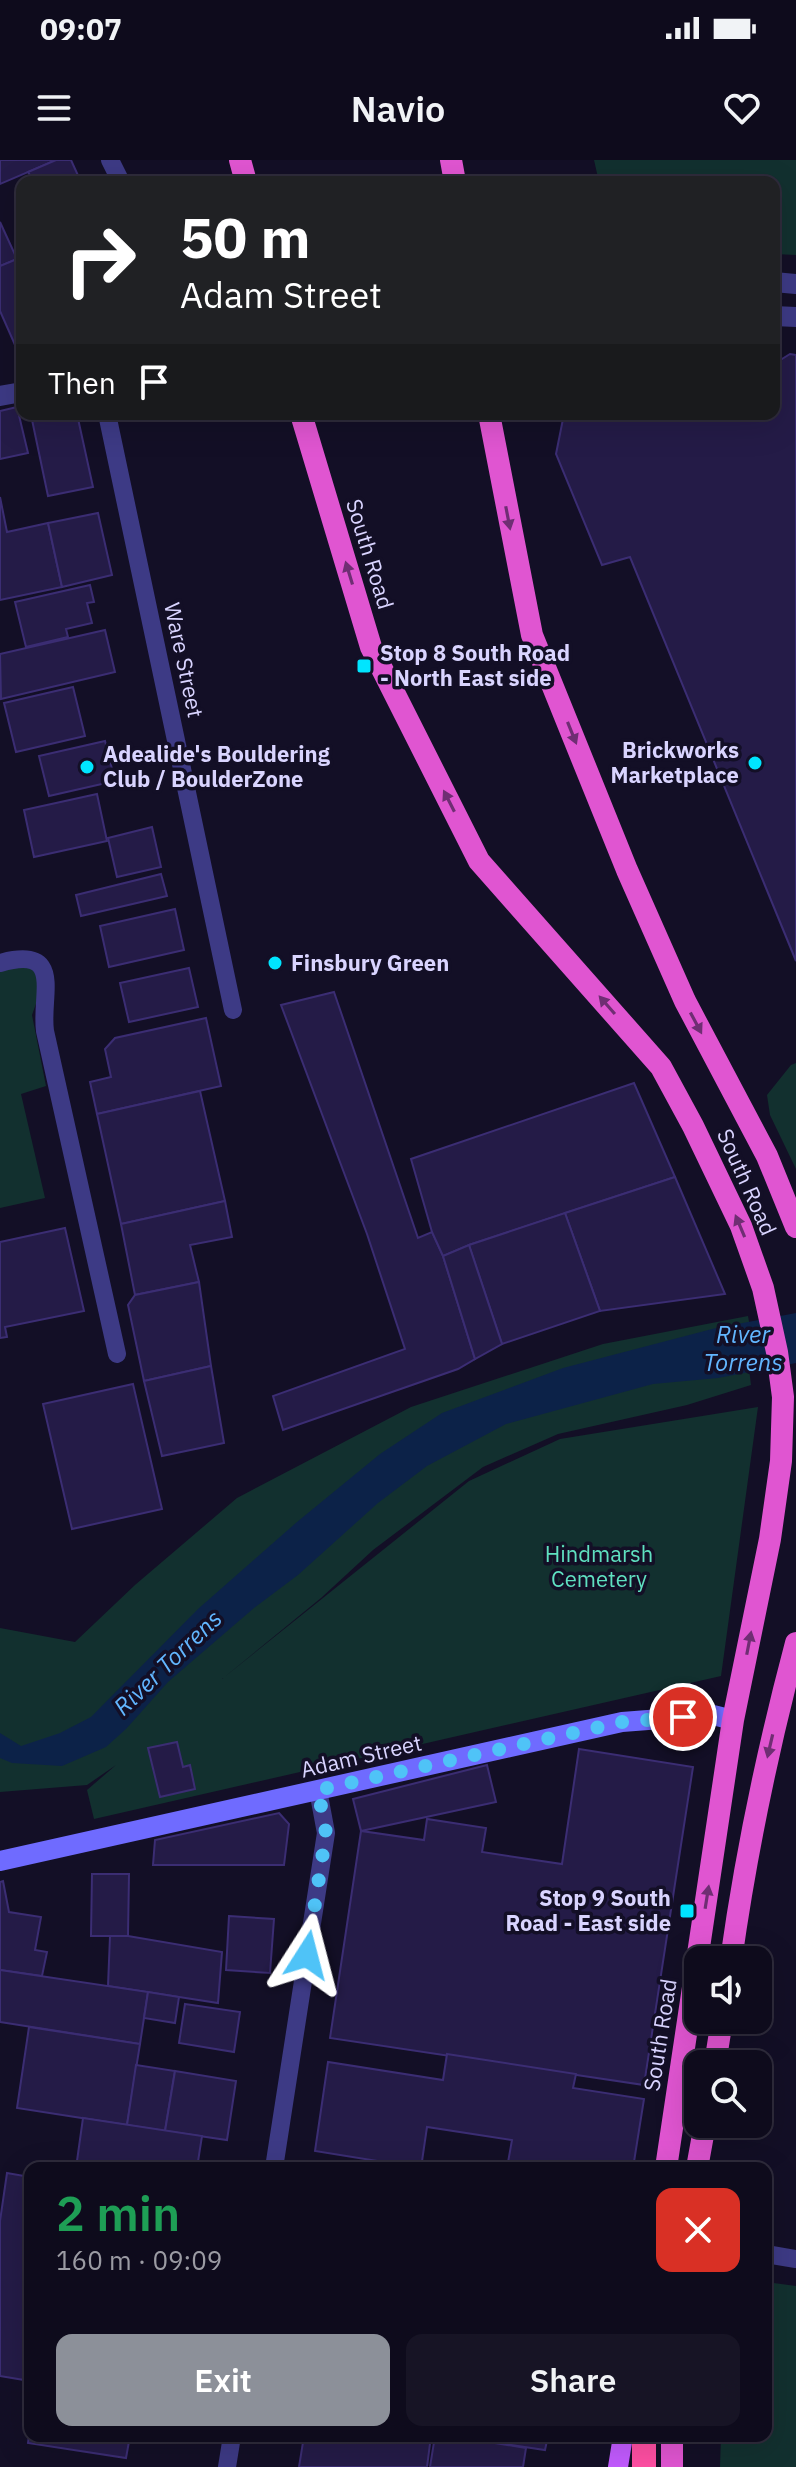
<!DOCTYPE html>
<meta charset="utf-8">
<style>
body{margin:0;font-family:"IBM Plex Sans",sans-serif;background:#171425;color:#f1f3f6;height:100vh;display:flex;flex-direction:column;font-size:30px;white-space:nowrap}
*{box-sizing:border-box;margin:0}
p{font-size:26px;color:#9b9ba3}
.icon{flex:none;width:44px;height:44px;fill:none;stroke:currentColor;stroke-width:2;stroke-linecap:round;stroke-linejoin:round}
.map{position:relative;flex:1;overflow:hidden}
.panel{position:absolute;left:24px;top:2002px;width:748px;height:280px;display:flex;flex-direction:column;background:#0e0b1c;border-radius:16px;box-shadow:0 8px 32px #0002,0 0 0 2px #2e2b3b}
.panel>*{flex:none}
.guide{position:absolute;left:16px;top:16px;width:764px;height:244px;border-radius:16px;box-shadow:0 8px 32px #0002,0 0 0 2px #2e2b3b;background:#202124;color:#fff;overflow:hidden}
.controls{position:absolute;left:684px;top:1786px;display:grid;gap:16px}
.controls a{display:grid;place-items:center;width:88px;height:88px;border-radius:16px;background:#0e0b1c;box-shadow:0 8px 32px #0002,0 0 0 2px #2e2b3b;font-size:40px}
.pin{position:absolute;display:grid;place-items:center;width:68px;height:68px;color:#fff;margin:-34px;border:4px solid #fff;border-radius:50%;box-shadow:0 2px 8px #0007}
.me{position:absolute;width:88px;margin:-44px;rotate:9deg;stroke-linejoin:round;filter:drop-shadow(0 0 6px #0008)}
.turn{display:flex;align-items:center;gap:28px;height:168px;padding:0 32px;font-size:36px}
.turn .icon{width:104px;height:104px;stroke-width:2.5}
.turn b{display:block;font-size:56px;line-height:68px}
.then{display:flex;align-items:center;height:76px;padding:0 32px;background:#0003;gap:16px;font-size:30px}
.round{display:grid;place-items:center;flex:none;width:84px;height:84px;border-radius:16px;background:#171425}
.head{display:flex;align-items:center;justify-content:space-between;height:136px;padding:0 32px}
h1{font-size:48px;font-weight:600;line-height:60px;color:#1e9e55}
.cta{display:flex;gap:16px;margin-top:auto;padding:16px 32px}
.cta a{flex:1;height:92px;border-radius:16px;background:#8c9099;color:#fff;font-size:32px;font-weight:600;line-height:92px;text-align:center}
.cta a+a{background:#171425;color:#f1f3f6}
.status{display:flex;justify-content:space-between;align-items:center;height:56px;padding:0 40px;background:#0e0b1c;direction:ltr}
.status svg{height:22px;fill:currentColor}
header{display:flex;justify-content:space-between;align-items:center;height:104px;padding:0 32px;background:#0e0b1c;font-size:36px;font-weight:600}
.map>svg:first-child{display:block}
</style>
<div class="status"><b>09:07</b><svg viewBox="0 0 49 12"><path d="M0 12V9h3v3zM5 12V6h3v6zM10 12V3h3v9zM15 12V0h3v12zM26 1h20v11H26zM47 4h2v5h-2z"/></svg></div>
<header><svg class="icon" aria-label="menu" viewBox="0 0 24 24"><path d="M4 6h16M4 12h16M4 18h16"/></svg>Navio<svg class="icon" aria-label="heart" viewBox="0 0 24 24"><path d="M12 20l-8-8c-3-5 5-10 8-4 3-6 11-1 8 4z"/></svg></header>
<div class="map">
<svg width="796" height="2307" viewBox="0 0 796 2307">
<rect width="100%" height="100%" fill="#130f26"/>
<g fill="#12302f">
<path d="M 594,0 L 796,0 L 796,95 L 774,94 L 774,22 L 599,22 Z"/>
<path d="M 6,808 L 30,808 L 37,814 L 39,835 L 32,855 L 46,926 L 21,934 L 45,1038 L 0,1048 L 0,810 Z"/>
<path d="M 796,903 L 796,1009 L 770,955 L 767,935 L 791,905 Z"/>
<path d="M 748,1156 L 752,1178 L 746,1184 L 751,1225 L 687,1245 L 558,1274 L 483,1307 L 373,1390 L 321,1438 L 222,1519 L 469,1321 L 560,1279 L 758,1247 L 721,1516 L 94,1659 L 87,1630 L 116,1605 L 87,1625 L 0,1632 L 0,1468 L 75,1482 L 135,1425 L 237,1338 L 411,1247 L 603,1184 Z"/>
<path d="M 766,2122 L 796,2126 L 796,2307 L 720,2307 L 721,2276 L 766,2276 Z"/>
</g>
<path fill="#0c2248" d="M 796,1153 L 796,1203 L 718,1218 L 653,1224 L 506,1264 L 427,1306 L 378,1343 L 298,1415 L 254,1448 L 168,1522 L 126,1569 L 106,1587 L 62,1606 L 12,1603 L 0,1598 L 0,1573 L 21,1586 L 60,1573 L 91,1557 L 198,1449 L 297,1362 L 380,1294 L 442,1253 L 563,1208 L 716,1168 Z"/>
<g fill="#241b47" stroke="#3b2d73" stroke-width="2">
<path d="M 0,0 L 56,0 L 0,24 Z"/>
<path d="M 56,0 L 71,0 L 81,22 L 34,22 L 28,12 Z"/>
<path d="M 0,62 L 17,99 L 0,106 Z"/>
<path d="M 17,99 L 22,111 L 22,182 L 15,185 L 0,151 L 0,106 Z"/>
<path d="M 790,194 L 796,195 L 796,801 L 630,397 L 602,405 L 556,294 L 564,254 L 774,254 L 774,204 Z"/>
<path d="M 17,247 L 28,293 L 0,299 L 0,251 Z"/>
<path d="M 77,254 L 93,327 L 48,336 L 31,255 Z"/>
<path d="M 0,337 L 7,372 L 48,363 L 62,427 L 0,440 Z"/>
<path d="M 98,353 L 112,415 L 62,427 L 48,363 Z"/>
<path d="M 90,425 L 94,442 L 87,443 L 92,463 L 66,469 L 68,477 L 26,487 L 15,442 Z"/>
<path d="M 105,470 L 115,512 L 1,539 L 0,494 Z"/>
<path d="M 73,527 L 85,576 L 16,592 L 4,543 Z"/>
<path d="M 105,581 L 115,621 L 49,636 L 39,596 Z"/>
<path d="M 97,634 L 107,681 L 34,697 L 24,650 Z"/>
<path d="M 152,667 L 161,707 L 117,717 L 108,678 Z"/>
<path d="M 161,714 L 167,736 L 81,756 L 76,735 Z"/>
<path d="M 175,749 L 184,790 L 109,807 L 100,766 Z"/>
<path d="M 189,808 L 198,847 L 129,862 L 120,823 Z"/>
<path d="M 334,832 L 418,1078 L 432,1072 L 443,1096 L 475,1199 L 458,1209 L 283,1270 L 273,1236 L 405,1189 L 367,1074 L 281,845 Z"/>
<path d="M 206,858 L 221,926 L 97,954 L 90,922 L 111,917 L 105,889 L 115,878 Z"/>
<path d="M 634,923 L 675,1017 L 469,1085 L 443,1096 L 432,1072 L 411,999 Z"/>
<path d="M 200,931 L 225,1041 L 121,1064 L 97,954 Z"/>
<path d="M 675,1017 L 725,1134 L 600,1151 L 565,1053 Z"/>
<path d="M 225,1041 L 232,1077 L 190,1085 L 199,1122 L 135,1135 L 121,1064 Z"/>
<path d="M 565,1053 L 600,1151 L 502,1184 L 469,1085 Z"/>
<path d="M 65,1068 L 84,1151 L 5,1167 L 7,1177 L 0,1178 L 0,1082 Z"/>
<path d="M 469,1085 L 502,1184 L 475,1199 L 443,1096 Z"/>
<path d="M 199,1122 L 211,1206 L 144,1221 L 128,1145 L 135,1135 Z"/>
<path d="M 211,1206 L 224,1283 L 162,1296 L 144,1221 Z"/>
<path d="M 133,1224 L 162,1349 L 72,1369 L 43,1244 Z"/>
<path d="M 177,1582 L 183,1607 L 190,1605 L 195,1629 L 160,1637 L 148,1588 Z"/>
<path d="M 579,1589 L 693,1607 L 644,1925 L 330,1878 L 361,1671 L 424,1680 L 427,1659 L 486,1668 L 482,1692 L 562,1704 Z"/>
<path d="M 487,1605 L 496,1642 L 361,1671 L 353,1639 Z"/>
<path d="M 279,1653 L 289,1664 L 284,1705 L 153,1705 L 155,1680 Z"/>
<path d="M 92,1714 L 129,1714 L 128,1776 L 91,1776 Z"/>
<path d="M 3,1721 L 9,1752 L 41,1757 L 35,1790 L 47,1792 L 42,1816 L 0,1810 L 0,1722 Z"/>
<path d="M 229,1756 L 274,1759 L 270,1813 L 226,1810 Z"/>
<path d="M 110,1776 L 128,1776 L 222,1792 L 218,1843 L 108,1826 Z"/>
<path d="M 0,1810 L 148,1832 L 140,1884 L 0,1862 Z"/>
<path d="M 148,1832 L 179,1837 L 175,1863 L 144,1858 Z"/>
<path d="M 185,1844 L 240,1852 L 234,1892 L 179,1883 Z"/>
<path d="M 29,1867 L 140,1884 L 127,1965 L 17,1948 Z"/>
<path d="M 447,1894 L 576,1914 L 573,1928 L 644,1939 L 633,2008 L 507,2008 L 512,1980 L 427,1967 L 421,2008 L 315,1991 L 328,1902 L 443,1920 Z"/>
<path d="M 136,1905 L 175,1911 L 165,1971 L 127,1965 Z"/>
<path d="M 175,1911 L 236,1921 L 227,1980 L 165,1971 Z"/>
<path d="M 83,1958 L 202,1976 L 197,2008 L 76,2008 Z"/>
<path d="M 7,2013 L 30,2017 L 30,2221 L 0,2216 L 0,2061 Z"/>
<path d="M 30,2269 L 30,2276 L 130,2276 L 126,2298 L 28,2283 Z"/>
<path d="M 304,2276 L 431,2276 L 427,2307 L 299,2307 Z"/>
<path d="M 435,2276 L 452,2276 L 526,2288 L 523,2307 L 430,2307 Z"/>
<path d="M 452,2276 L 548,2276 L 545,2290 Z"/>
</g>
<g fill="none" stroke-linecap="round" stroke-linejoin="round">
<g stroke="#3d3a85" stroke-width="18">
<path d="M 110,0 L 121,22"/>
<path d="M 107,254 L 233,850"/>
<path d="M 0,803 C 65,785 40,835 45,871 L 117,1194"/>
<path d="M 274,2008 L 326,1673 L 318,1630"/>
<path d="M 766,2094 L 796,2099"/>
<path d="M 227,2307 L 232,2276"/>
</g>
<g stroke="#3d3a85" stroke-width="20">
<path d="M 774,122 L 796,124"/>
<path d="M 774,156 L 796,157"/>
<path d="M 0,236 L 22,232"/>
</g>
<path stroke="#6f6bff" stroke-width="20" d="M 0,1701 L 622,1562 L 713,1555 L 733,1560"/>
<path stroke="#c25bff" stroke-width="20" d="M 618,2307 L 623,2276"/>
<g stroke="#e055d1" stroke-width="22">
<path d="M 240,0 L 246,22"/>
<path d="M 451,0 L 455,22"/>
<path d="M 301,254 L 371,487 L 479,701 L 661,907 L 693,966 L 741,1066 L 763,1128 L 777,1192 L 783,1237 L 781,1301 L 770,1379 L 733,1560 L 666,2008"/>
<path d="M 489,254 L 532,475 L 627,710 L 685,841 L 767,996 L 796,1067"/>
<path d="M 731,1800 C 746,1693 768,1588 796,1483"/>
<path d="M 715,1904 L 722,1860"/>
<path d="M 697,2008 L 705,1964"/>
<path d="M 672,2307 L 672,2276"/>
</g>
<path stroke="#ff4fa3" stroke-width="24" d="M 644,2307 L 644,2276"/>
</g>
<defs><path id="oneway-solid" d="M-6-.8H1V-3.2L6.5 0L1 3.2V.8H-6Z" transform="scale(2)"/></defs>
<g fill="#6f2e73">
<use href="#oneway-solid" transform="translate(508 358) rotate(79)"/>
<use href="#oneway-solid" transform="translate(349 413) rotate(-107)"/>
<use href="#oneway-solid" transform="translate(572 573) rotate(68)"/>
<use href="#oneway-solid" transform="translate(449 641) rotate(-117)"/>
<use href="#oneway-solid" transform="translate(607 845) rotate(-131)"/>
<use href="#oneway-solid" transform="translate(696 863) rotate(62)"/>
<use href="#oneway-solid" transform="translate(740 1066) rotate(-113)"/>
<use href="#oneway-solid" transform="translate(749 1483) rotate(-79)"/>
<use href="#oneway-solid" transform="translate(770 1586) rotate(103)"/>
<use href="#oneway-solid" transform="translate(707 1737) rotate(-81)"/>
</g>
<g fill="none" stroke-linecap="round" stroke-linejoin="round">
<path stroke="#4fc3f7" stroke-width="14" stroke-dasharray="0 25.2" d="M 307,1795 L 326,1673 L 318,1630 L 622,1562 L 683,1557"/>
</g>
<g fill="#00e5ff" stroke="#130f26" stroke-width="3">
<rect x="356" y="498" width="16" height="16" rx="4"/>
<circle cx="755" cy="603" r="8"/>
<circle cx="87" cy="607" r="8"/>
<circle cx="275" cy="803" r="8"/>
<rect x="679" y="1743" width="16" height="16" rx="4"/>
</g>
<g text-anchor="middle" stroke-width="7" stroke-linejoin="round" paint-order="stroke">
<g font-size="22" fill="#d9d4ff" stroke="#130f26">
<text transform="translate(370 394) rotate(73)" y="8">South Road</text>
<text transform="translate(184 500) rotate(78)" y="8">Ware Street</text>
<text transform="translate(747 1022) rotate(66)" y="8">South Road</text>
<text transform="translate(361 1596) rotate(-13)" y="8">Adam Street</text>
<text transform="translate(660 1875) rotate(-81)" y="8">South Road</text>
</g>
<g font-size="22" font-weight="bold" fill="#d9d4ff" stroke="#130f26" text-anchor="start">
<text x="380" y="501">Stop 8 South Road<tspan x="380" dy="25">- North East side</tspan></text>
<text x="739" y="598" text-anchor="end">Brickworks<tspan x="739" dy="25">Marketplace</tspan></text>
<text x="103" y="602">Adealide's Bouldering<tspan x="103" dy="25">Club / BoulderZone</tspan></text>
<text x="291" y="811">Finsbury Green</text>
<text x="671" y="1746" text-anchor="end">Stop 9 South<tspan x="671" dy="25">Road - East side</tspan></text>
</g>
<g font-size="22" fill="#5fe0c0" stroke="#130f26">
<text x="599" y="1402">Hindmarsh<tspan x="599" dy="25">Cemetery</tspan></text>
</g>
<g font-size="24" font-style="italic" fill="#62b6ff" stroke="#130f26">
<text x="743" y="1183">River<tspan x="743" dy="28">Torrens</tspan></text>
<text transform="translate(168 1503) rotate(-44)" y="8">River Torrens</text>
</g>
</g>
</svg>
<div class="controls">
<a><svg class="icon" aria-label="sound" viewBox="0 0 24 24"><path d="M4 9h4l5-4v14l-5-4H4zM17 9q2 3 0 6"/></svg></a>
<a><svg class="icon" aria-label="search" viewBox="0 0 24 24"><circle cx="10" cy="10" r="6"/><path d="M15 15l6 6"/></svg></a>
</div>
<div class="pin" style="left:683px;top:1557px;background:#d93025"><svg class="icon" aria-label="arrive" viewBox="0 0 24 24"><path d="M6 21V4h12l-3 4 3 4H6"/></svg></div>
<svg class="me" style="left:307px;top:1795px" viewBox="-20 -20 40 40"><path d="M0-17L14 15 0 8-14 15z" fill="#4fc3f7" stroke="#fff" stroke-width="4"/></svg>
<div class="guide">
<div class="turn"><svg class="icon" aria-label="right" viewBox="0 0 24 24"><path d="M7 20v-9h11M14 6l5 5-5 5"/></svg><div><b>50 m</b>Adam Street</div></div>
<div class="then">Then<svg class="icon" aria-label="arrive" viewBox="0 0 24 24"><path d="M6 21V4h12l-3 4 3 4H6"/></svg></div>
</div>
<section class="panel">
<div class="head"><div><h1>2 min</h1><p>160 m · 09:09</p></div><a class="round" style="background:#d93025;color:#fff"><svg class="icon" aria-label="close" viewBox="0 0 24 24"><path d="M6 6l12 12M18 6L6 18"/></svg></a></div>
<div class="cta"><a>Exit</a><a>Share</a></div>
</section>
</div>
